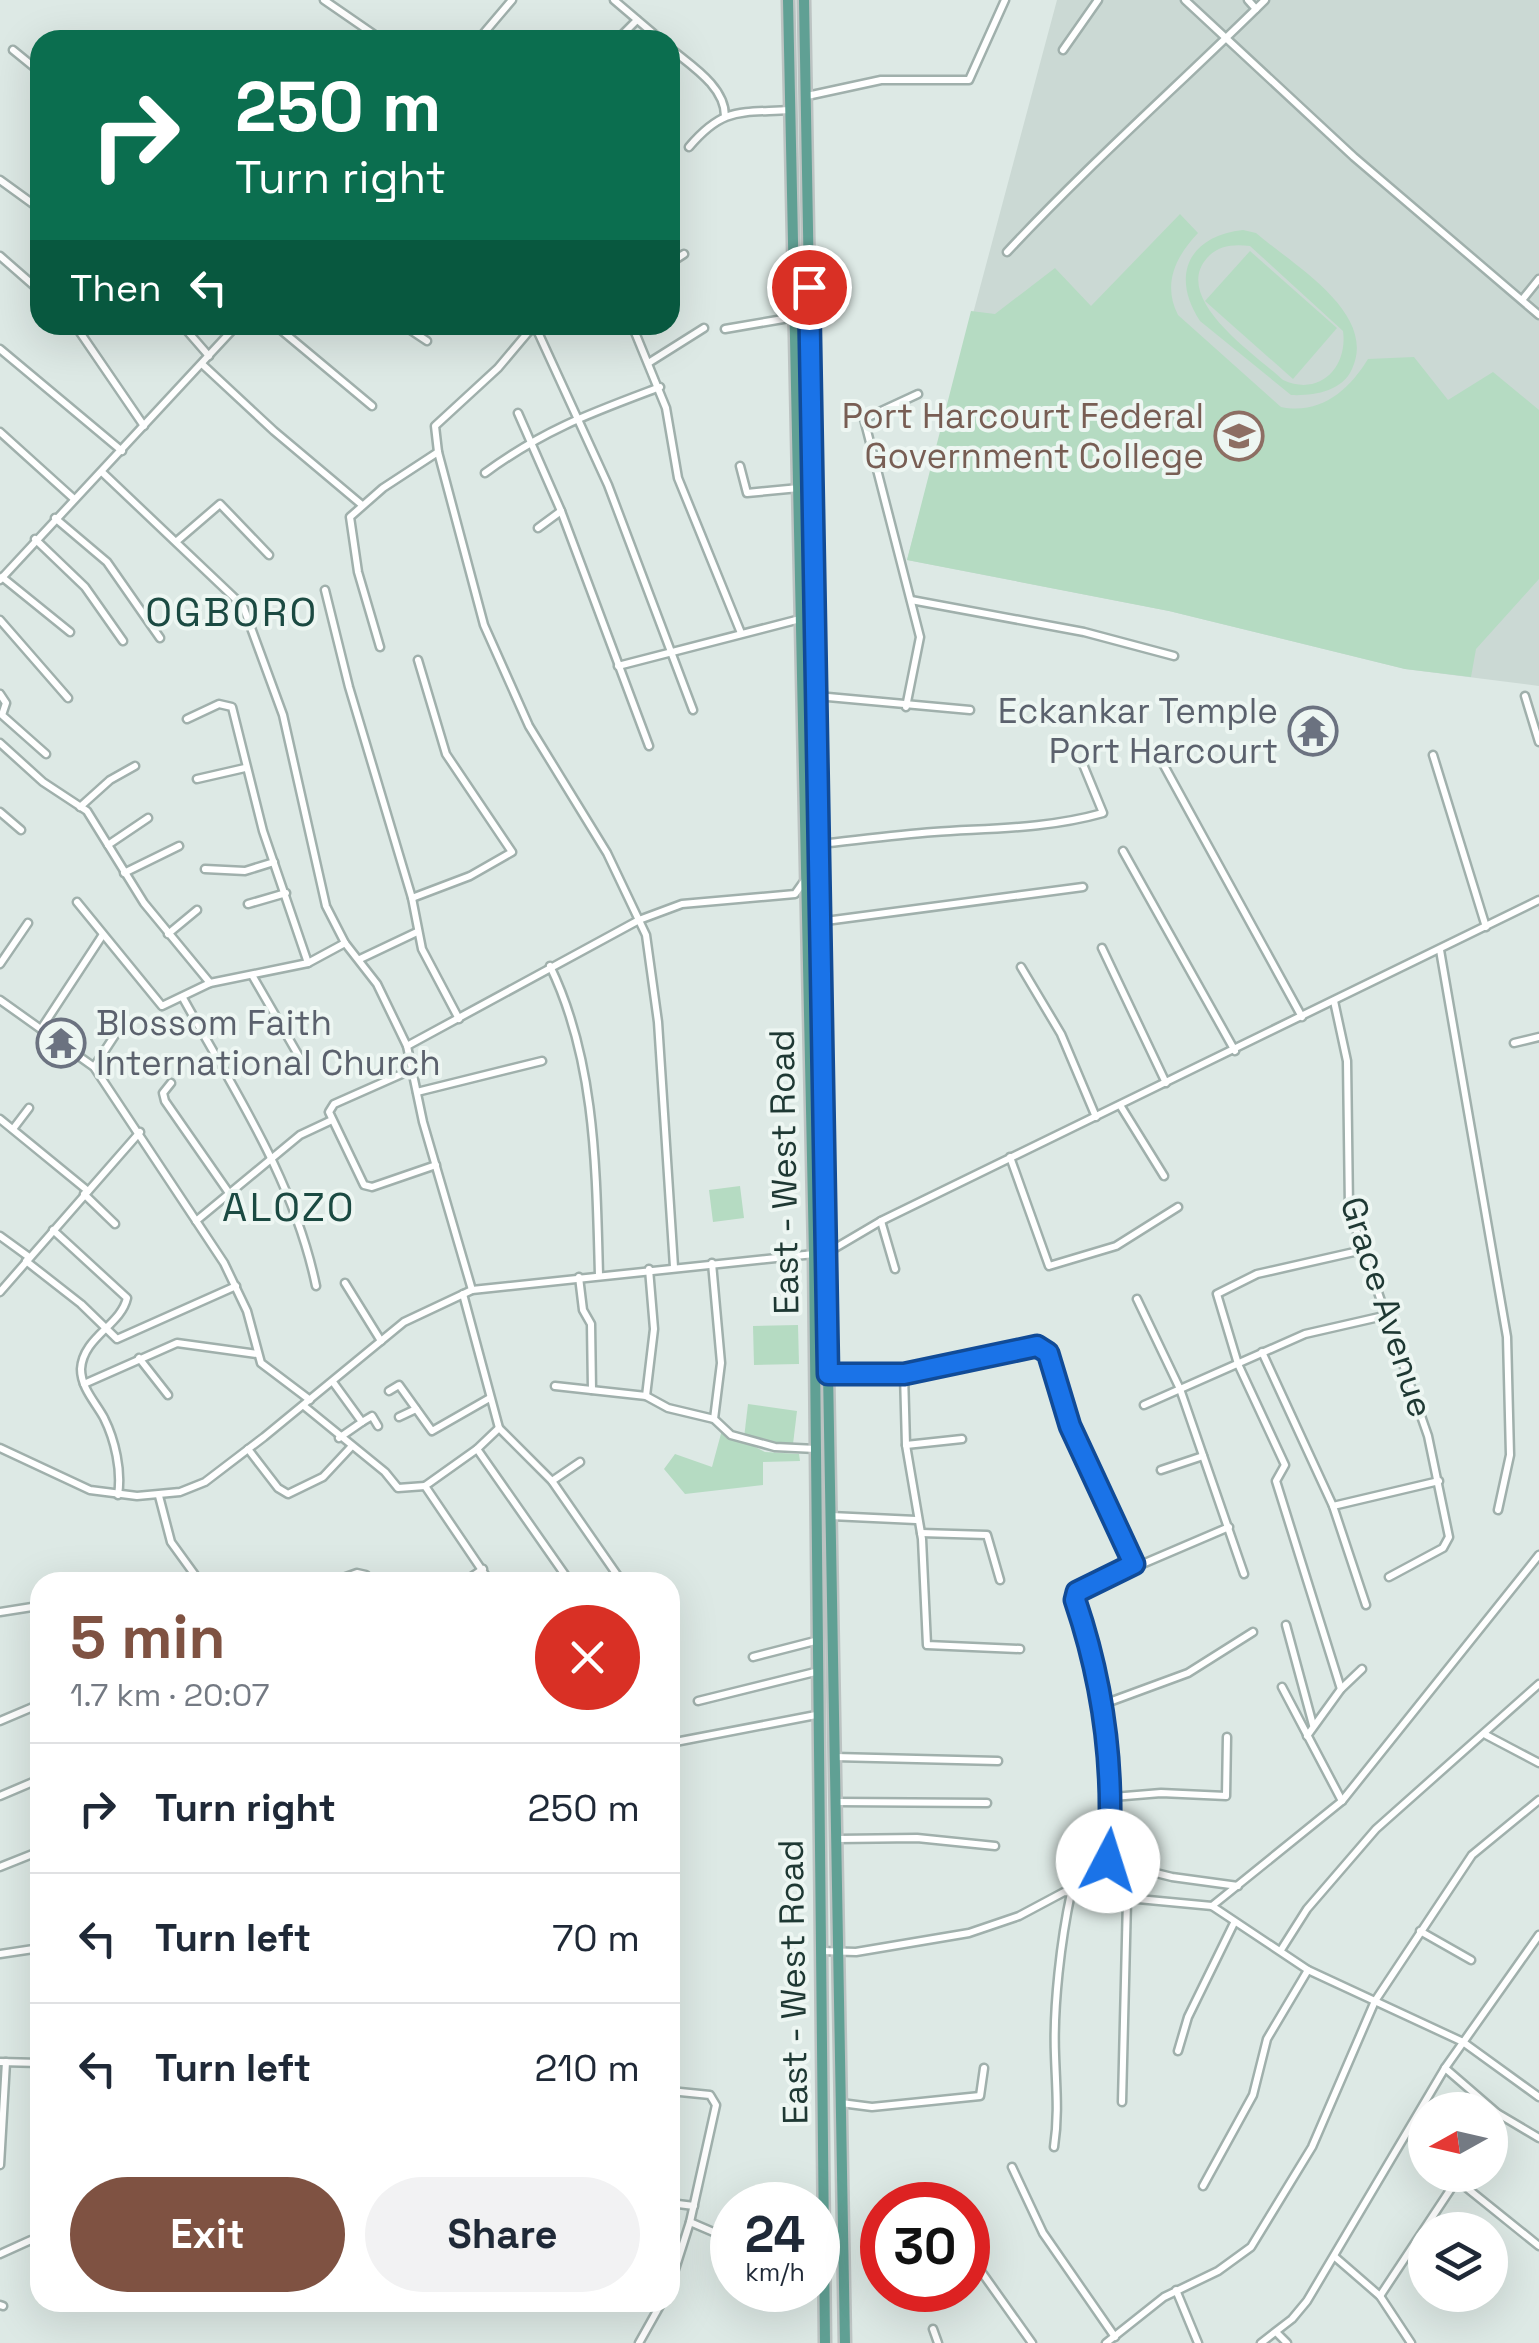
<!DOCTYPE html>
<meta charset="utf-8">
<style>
body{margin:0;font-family:"Space Grotesk",sans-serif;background:#f2f2f3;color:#1f2937;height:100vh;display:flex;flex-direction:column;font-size:38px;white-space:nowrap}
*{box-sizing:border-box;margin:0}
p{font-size:32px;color:#747a83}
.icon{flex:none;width:55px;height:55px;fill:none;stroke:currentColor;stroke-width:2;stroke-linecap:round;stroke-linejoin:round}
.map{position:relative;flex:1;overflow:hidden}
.side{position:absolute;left:30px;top:1572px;width:650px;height:740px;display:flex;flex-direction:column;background:#fff;border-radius:30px;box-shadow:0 10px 40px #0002}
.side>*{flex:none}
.top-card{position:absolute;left:30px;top:30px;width:650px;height:305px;border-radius:30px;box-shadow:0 10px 40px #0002;background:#0b6e4f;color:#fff;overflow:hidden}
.needle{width:65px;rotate:262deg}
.buttons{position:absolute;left:1408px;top:2092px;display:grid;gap:20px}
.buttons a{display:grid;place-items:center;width:100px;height:100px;border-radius:50%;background:#fff;box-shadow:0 10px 40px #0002;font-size:50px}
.speed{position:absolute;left:710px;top:2182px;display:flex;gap:20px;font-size:50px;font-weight:700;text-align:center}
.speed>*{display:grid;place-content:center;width:130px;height:130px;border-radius:50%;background:#fff;box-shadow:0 10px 40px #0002;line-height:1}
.speed small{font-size:25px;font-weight:400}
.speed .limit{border:15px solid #d22;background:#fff;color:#111}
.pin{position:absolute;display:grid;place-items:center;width:85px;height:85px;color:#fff;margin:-42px;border:5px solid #fff;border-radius:50%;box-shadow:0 2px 10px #0007}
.me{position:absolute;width:110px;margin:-55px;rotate:5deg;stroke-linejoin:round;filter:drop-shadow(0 0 8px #0008)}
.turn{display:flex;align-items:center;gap:35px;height:210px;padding:0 40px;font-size:45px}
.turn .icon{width:130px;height:130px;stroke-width:2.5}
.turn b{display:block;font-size:70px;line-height:85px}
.then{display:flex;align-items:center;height:95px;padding:0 40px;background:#0003;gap:20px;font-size:38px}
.round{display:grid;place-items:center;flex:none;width:105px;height:105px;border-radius:52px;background:#f2f2f3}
.overview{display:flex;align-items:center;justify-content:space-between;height:170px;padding:0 40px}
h1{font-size:60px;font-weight:700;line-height:75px;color:#7f5242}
.primary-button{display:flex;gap:20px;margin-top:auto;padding:20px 40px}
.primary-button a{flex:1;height:115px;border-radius:60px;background:#7f5242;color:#fff;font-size:40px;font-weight:700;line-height:115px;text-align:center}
.primary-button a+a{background:#f2f2f3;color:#1f2937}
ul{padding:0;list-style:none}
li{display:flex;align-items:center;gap:30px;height:130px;padding:0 40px;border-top:2px solid #e0e1e3}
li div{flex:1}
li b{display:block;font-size:38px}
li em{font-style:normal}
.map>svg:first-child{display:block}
</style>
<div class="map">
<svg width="1539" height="2343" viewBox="0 0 1539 2343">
<rect width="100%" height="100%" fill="#dde9e5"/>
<path fill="#cbd9d4" d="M 1057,0 L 1539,0 L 1539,686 L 1405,669 L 1169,611 L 907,560 Z"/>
<g fill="#b5dbc2" fill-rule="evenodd">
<path d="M 1180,214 L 1198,233 C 1176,256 1162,284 1178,315 L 1281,407 C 1321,415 1349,390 1368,359 L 1414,357 L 1448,400 L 1493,372 L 1539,410 L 1539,579 L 1476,649 L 1471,677 L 1405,669 L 1169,611 L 907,560 L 971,311 L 995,314 L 1055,268 L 1091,306 Z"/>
<path d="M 1243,230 L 1256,233 C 1293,265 1378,313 1352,369 C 1342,392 1312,396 1291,395 L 1200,321 C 1170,275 1189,236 1243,230 ZM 1250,246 L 1343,331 C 1348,367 1320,397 1283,380 C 1256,355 1171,299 1207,258 C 1218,245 1234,244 1250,246 Z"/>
<path d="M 1250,251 L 1337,328 L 1293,379 L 1205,301 Z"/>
<path d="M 740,1186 L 744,1218 L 713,1222 L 709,1190 Z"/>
<path d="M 798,1325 L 799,1364 L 754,1365 L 753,1326 Z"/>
<path d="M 748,1404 L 797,1411 L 793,1444 L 744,1438 Z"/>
<path d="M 722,1430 L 765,1452 L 799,1454 L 800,1461 L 763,1462 L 763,1485 L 685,1494 L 664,1469 L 675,1454 L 712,1467 Z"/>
</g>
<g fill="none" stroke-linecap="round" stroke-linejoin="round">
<g stroke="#a0b0ac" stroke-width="11">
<g id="minor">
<path d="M 324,0 L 382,40"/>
<path d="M 614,0 L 661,40"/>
<path d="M 1185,0 L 1354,157 L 1539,315"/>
<path d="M 1248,0 L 1256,9"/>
<path d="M 478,40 L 512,0"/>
<path d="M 617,40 L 637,20"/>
<path d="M 670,48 C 690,65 725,86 725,116"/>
<path d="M 13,50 L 40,72"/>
<path d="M 1063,50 L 1098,0"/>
<path d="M 807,96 L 881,80 L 969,80 L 1005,0"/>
<path d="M 689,147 C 723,107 739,113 789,110"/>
<path d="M 0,180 L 40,209"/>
<path d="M 1007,252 C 1089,164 1180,84 1265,0"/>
<path d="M 0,256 L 40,291"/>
<path d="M 670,263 L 684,254"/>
<path d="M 1522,300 L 1539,279"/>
<path d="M 75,325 L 144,426"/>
<path d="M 182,325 L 209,356"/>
<path d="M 275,325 L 372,406"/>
<path d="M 403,325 L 427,341"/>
<path d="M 632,325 L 666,408 L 678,478 L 741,633"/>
<path d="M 725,329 L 795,317"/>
<path d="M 0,349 L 122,451"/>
<path d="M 650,362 L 704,328"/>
<path d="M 202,364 L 274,431 L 362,505"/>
<path d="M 518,413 L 561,511 L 649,746"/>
<path d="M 0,432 L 73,498"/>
<path d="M 740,466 L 747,493 L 799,488"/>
<path d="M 103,473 L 243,606 L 283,715 L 326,906 L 345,943 L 377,984 L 407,1046 L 423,1122 L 472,1290"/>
<path d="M 485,473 C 545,429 591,413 660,387"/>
<path d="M 55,518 L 107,562 L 160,638"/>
<path d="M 538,528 L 561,511"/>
<path d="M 35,539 L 85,587 L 123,641"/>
<path d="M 177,541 L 220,504 L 269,555"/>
<path d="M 2,577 L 70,632"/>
<path d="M 0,580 L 237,325"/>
<path d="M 325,590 L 349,687 L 412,898 L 422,949 L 459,1019"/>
<path d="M 911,600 L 1084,632 L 1174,656"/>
<path d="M 0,620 L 68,698"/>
<path d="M 380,647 L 358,572 L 350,517 L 383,488 L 438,452"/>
<path d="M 618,666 L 800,619"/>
<path d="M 0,694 L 6,703 L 2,715 L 46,754"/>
<path d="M 817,696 L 970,710"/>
<path d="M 1525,696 L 1539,742"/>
<path d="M 906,707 L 920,637 L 864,419 L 918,394"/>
<path d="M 187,719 L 219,704 L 232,707 L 263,831 L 308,963"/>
<path d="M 0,743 L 43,782 L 87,811 L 144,903 L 210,983"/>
<path d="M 1156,751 L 1302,1017"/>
<path d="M 1433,755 L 1486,927"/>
<path d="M 197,779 L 245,768"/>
<path d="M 80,807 L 110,780 L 135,766"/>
<path d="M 0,812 L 21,830"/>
<path d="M 819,844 C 857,840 896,835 934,832 C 992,828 1046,829 1103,813 L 1082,762"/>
<path d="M 108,845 L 148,818"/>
<path d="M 1123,851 L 1235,1051"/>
<path d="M 205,869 L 245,871 L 274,862"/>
<path d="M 124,873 L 179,846"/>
<path d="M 412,898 L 470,876 L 512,852 L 446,754 L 418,660"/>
<path d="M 77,902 L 162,1006 L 210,983 L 308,963 L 345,943"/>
<path d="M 248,904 L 286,893"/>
<path d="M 818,922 L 1083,887"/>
<path d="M 168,934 L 197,910"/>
<path d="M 1102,948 L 1166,1083"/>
<path d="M 1440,950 L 1507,1337 L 1510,1455 L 1498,1510"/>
<path d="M 360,959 L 417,932"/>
<path d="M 0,964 L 28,923"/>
<path d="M 550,966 C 596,1061 596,1170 599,1275"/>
<path d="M 1021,967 L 1061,1034 L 1096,1117"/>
<path d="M 252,975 L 304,1065"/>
<path d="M 183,998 C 235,1092 294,1180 316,1286"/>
<path d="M 0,1000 L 94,1067 L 224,1263 L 247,1311 L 261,1363 L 310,1400"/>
<path d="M 1334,1001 L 1347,1061 L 1349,1209 L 1428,1436 L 1449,1537 L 1443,1548 L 1389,1577"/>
<path d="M 43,1026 L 102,936"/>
<path d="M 1514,1043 L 1539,1037"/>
<path d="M 407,1046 L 639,920 L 682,904 L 795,894 L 805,880 L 818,877"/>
<path d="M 94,1067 L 115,1035"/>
<path d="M 413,1069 L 334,1104 L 329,1112 L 364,1185 L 372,1187 L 436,1165"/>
<path d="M 171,1083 L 163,1093 L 165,1101 L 229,1193"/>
<path d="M 417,1092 L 542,1061"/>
<path d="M 1120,1105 L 1164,1176"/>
<path d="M 0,1119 L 88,1191"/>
<path d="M 13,1129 L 29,1108"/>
<path d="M 1010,1157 L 1049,1266 L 1116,1246 L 1178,1207"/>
<path d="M 84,1194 L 115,1224"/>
<path d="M 196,1221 L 300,1135 L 332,1120"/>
<path d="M 881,1221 L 895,1269"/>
<path d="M 53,1230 L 127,1298 C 121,1325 83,1337 81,1369 C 81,1388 96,1403 104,1418 C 115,1440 122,1471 118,1495"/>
<path d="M 0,1236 L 29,1257"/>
<path d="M 825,1254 L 881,1221 L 1539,900"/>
<path d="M 26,1261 L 81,1304 L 117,1339 L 236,1286"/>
<path d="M 712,1263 L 721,1363 L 714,1419"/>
<path d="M 674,1267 L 658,1022 L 646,935 L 607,853 L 529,726 L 484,625 L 438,452 L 435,426 L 498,368 L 530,330 L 537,330 L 608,485 L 693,710"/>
<path d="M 579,1277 L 583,1310 L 591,1324 L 592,1390"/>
<path d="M 345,1283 L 381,1341"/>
<path d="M 0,1292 L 140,1132"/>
<path d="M 463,1294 L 499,1428 L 552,1481 L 622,1582"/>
<path d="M 1137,1299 L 1180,1389 L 1244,1574"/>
<path d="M 1262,1352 L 1333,1506 L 1366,1605"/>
<path d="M 139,1358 L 168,1395"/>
<path d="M 828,1374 L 904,1374 L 1037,1346 L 1045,1348 L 1070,1426 L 1134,1565"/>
<path d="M 904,1374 L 906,1445 L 922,1539 L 927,1645 L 1020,1649"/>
<path d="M 333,1382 L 362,1422 L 339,1438"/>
<path d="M 84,1384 L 177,1343 L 257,1354"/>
<path d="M 555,1386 L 646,1396 L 668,1408 L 714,1419 L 731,1435 L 775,1447 L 816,1449"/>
<path d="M 389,1391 L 399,1385 L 432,1431 L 488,1399"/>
<path d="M 646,1396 L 654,1329 L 649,1269"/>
<path d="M 1144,1405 L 1305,1334 L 1388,1315"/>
<path d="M 304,1406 L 385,1472 L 398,1488 L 425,1486"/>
<path d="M 399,1417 L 416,1409"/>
<path d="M 362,1422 L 372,1416 L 378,1426"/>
<path d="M 906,1445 L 962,1439"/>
<path d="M 0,1448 L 90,1490 L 137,1496 L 180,1492 L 205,1482 L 264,1437 L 404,1322 L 472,1290 L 814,1254"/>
<path d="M 248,1449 L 278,1488 L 288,1494 L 323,1477 L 351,1447"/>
<path d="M 477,1449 L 570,1582"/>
<path d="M 1161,1470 L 1203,1456"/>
<path d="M 552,1481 L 580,1462"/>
<path d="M 159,1496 L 171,1542 L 200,1582"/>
<path d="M 1333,1506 L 1439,1481"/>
<path d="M 831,1516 L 916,1520"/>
<path d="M 921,1533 L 987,1535 L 1000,1580"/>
<path d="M 332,1582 L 357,1573 L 366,1575 L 370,1582"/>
<path d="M 464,1582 L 483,1569"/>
<path d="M 490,1582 L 425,1486 L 477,1449 L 499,1428"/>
<path d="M 0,1612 L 32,1607 L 40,1612"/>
<path d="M 1286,1625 L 1313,1725"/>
<path d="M 753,1657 L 815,1641"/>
<path d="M 1282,1687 L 1342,1801"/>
<path d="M 1341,1689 L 1276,1481 L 1285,1465 L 1238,1364 L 1217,1294 L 1257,1274 L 1363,1250"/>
<path d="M 698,1701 L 815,1672"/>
<path d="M 1101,1705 L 1188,1673 L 1253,1632"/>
<path d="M 0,1721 L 40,1704"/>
<path d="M 1486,1735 L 1539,1763"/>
<path d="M 1307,1736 L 1341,1689 L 1362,1669"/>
<path d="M 670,1743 L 816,1715"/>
<path d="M 835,1757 L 998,1761"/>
<path d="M 0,1796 L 40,1779"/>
<path d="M 1113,1797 L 1161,1793 L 1226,1796 L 1227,1737"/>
<path d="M 836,1802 L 987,1803"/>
<path d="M 837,1839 L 917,1838 L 995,1846"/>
<path d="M 1108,1861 L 1172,1877 L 1238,1886"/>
<path d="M 0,1867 L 40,1851"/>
<path d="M 1098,1896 C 1120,1819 1109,1745 1094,1667 C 1089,1645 1073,1614 1077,1592 L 1229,1527"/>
<path d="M 1212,1906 L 1342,1801 L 1539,1555"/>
<path d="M 1420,1931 L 1471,1960"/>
<path d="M 1281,1950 L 1307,1909 L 1376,1829 L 1539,1684"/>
<path d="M 821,1951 L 856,1952 L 969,1933 L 1019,1916 L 1064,1892 L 1212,1906 L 1308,1970 L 1463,2042 L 1539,2097"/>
<path d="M 0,1954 L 40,1948"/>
<path d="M 1178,2051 L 1188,2017 L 1234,1923"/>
<path d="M 0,2062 L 40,2063"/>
<path d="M 1445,2068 L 1497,2113 L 1539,2138"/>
<path d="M 670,2091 L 710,2095 L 716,2105 L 690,2222 L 670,2285"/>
<path d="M 1122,2102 L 1127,1900"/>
<path d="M 841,2103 L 872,2107 L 980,2096 L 984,2068"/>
<path d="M 1490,2125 L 1497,2113"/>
<path d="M 1054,2147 C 1059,2114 1056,2087 1055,2055 C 1053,2007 1061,1939 1071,1893"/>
<path d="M 0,2165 L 6,2062"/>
<path d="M 1012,2167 L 1043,2233 L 1115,2337"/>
<path d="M 1457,2180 L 1539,2246"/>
<path d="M 1203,2186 L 1253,2095 L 1267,2039 L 1308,1970"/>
<path d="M 670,2203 L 694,2206"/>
<path d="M 690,2222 L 732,2240"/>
<path d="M 968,2253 L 1032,2343"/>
<path d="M 0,2254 L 31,2240"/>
<path d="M 1335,2257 L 1380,2296 L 1411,2343"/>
<path d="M 1176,2290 L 1198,2343"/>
<path d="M 1380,2296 L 1460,2175"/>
<path d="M 0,2305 L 3,2306"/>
<path d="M 933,2329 L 938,2343"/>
<path d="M 1277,2333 L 1287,2343"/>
<path d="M 639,2343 L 662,2302"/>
<path d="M 1106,2343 L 1164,2297 L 1218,2271 L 1251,2247 L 1312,2147 L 1375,2001 L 1472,1855 L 1539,1800"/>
<path d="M 1261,2343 L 1292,2319 L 1307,2301 L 1445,2068 L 1539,1935"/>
</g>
</g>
<g stroke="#bcc3c2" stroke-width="15">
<g id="primary">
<path d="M 788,0 L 814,1254 L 825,2343"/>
<path d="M 804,0 L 845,2343"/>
</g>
</g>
<use href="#minor" stroke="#fff" stroke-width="6"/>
<use href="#primary" stroke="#60a094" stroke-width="10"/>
</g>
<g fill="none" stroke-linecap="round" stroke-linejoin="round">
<g stroke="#114b97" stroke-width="25">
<path id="route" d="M 809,287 L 828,1374 L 904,1374 L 1037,1346 L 1048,1353 L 1070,1426 L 1134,1564 L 1077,1592 L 1075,1600 C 1104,1685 1115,1773 1108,1861"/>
</g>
<use href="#route" stroke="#1a73e8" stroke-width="18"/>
</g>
<defs>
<g id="university-ring" transform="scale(2.5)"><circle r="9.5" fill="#edf6f2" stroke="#8d6e63" stroke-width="1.5"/><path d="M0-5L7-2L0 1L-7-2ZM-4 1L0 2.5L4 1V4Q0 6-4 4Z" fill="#8d6e63"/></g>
<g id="temple-ring" transform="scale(2.5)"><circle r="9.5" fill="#edf6f2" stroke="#6b7280" stroke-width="1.5"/><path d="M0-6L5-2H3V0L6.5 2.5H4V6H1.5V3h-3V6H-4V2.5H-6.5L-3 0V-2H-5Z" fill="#6b7280"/></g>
</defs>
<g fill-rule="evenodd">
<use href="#university-ring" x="1239" y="436"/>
<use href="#temple-ring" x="1313" y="731"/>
<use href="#temple-ring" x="61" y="1043"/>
</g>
<g text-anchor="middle" stroke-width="8" stroke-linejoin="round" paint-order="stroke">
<g font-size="35" fill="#785e54" stroke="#edf6f2" text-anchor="end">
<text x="1204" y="428">Port Harcourt Federal<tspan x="1204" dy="40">Government College</tspan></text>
</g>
<g font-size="35" fill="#5b616d" stroke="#edf6f2" text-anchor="end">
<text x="1278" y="723">Eckankar Temple<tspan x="1278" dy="40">Port Harcourt</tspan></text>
<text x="96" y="1035" text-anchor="start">Blossom Faith<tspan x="96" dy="40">International Church</tspan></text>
</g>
<g font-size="35" fill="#1e3833" stroke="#edf6f2">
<text transform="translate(784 1172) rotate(-91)" y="12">East - West Road</text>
<text transform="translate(1387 1307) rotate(72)" y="12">Grace Avenue</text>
<text transform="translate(793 1982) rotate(-91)" y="12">East - West Road</text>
</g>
<g font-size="40" letter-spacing="2.5" fill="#1b4a42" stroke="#edf6f2">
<text x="232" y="626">OGBORO</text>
<text x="289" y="1221">ALOZO</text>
</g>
</g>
</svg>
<div class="buttons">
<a><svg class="needle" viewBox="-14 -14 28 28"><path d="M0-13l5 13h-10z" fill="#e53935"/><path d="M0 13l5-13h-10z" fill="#747a83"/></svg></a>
<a><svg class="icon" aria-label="layers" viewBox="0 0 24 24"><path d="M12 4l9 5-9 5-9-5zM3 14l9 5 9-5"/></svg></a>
</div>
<div class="speed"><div>24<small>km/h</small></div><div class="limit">30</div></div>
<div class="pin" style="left:809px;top:287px;background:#d93025"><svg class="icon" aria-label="arrive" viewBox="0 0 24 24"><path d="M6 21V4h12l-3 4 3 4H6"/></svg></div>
<svg class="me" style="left:1108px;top:1861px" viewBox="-20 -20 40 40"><circle r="19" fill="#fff"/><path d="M0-13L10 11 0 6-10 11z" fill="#1a73e8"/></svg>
<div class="top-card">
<div class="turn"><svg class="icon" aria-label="right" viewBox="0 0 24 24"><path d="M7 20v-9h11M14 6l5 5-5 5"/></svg><div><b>250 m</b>Turn right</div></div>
<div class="then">Then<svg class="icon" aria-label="left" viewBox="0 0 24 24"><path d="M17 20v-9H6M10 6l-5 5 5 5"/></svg></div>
</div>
<section class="side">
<div class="overview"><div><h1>5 min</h1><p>1.7 km · 20:07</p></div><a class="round" style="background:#d93025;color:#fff"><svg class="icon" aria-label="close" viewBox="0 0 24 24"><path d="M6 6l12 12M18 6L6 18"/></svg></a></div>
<ul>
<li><svg class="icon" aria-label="right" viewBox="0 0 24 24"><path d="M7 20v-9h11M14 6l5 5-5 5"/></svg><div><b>Turn right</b></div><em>250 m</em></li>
<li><svg class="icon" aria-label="left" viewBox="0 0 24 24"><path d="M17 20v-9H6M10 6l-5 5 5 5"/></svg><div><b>Turn left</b></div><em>70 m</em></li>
<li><svg class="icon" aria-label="left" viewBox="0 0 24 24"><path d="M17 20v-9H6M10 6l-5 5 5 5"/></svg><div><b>Turn left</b></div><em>210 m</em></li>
</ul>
<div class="primary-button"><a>Exit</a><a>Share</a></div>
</section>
</div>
